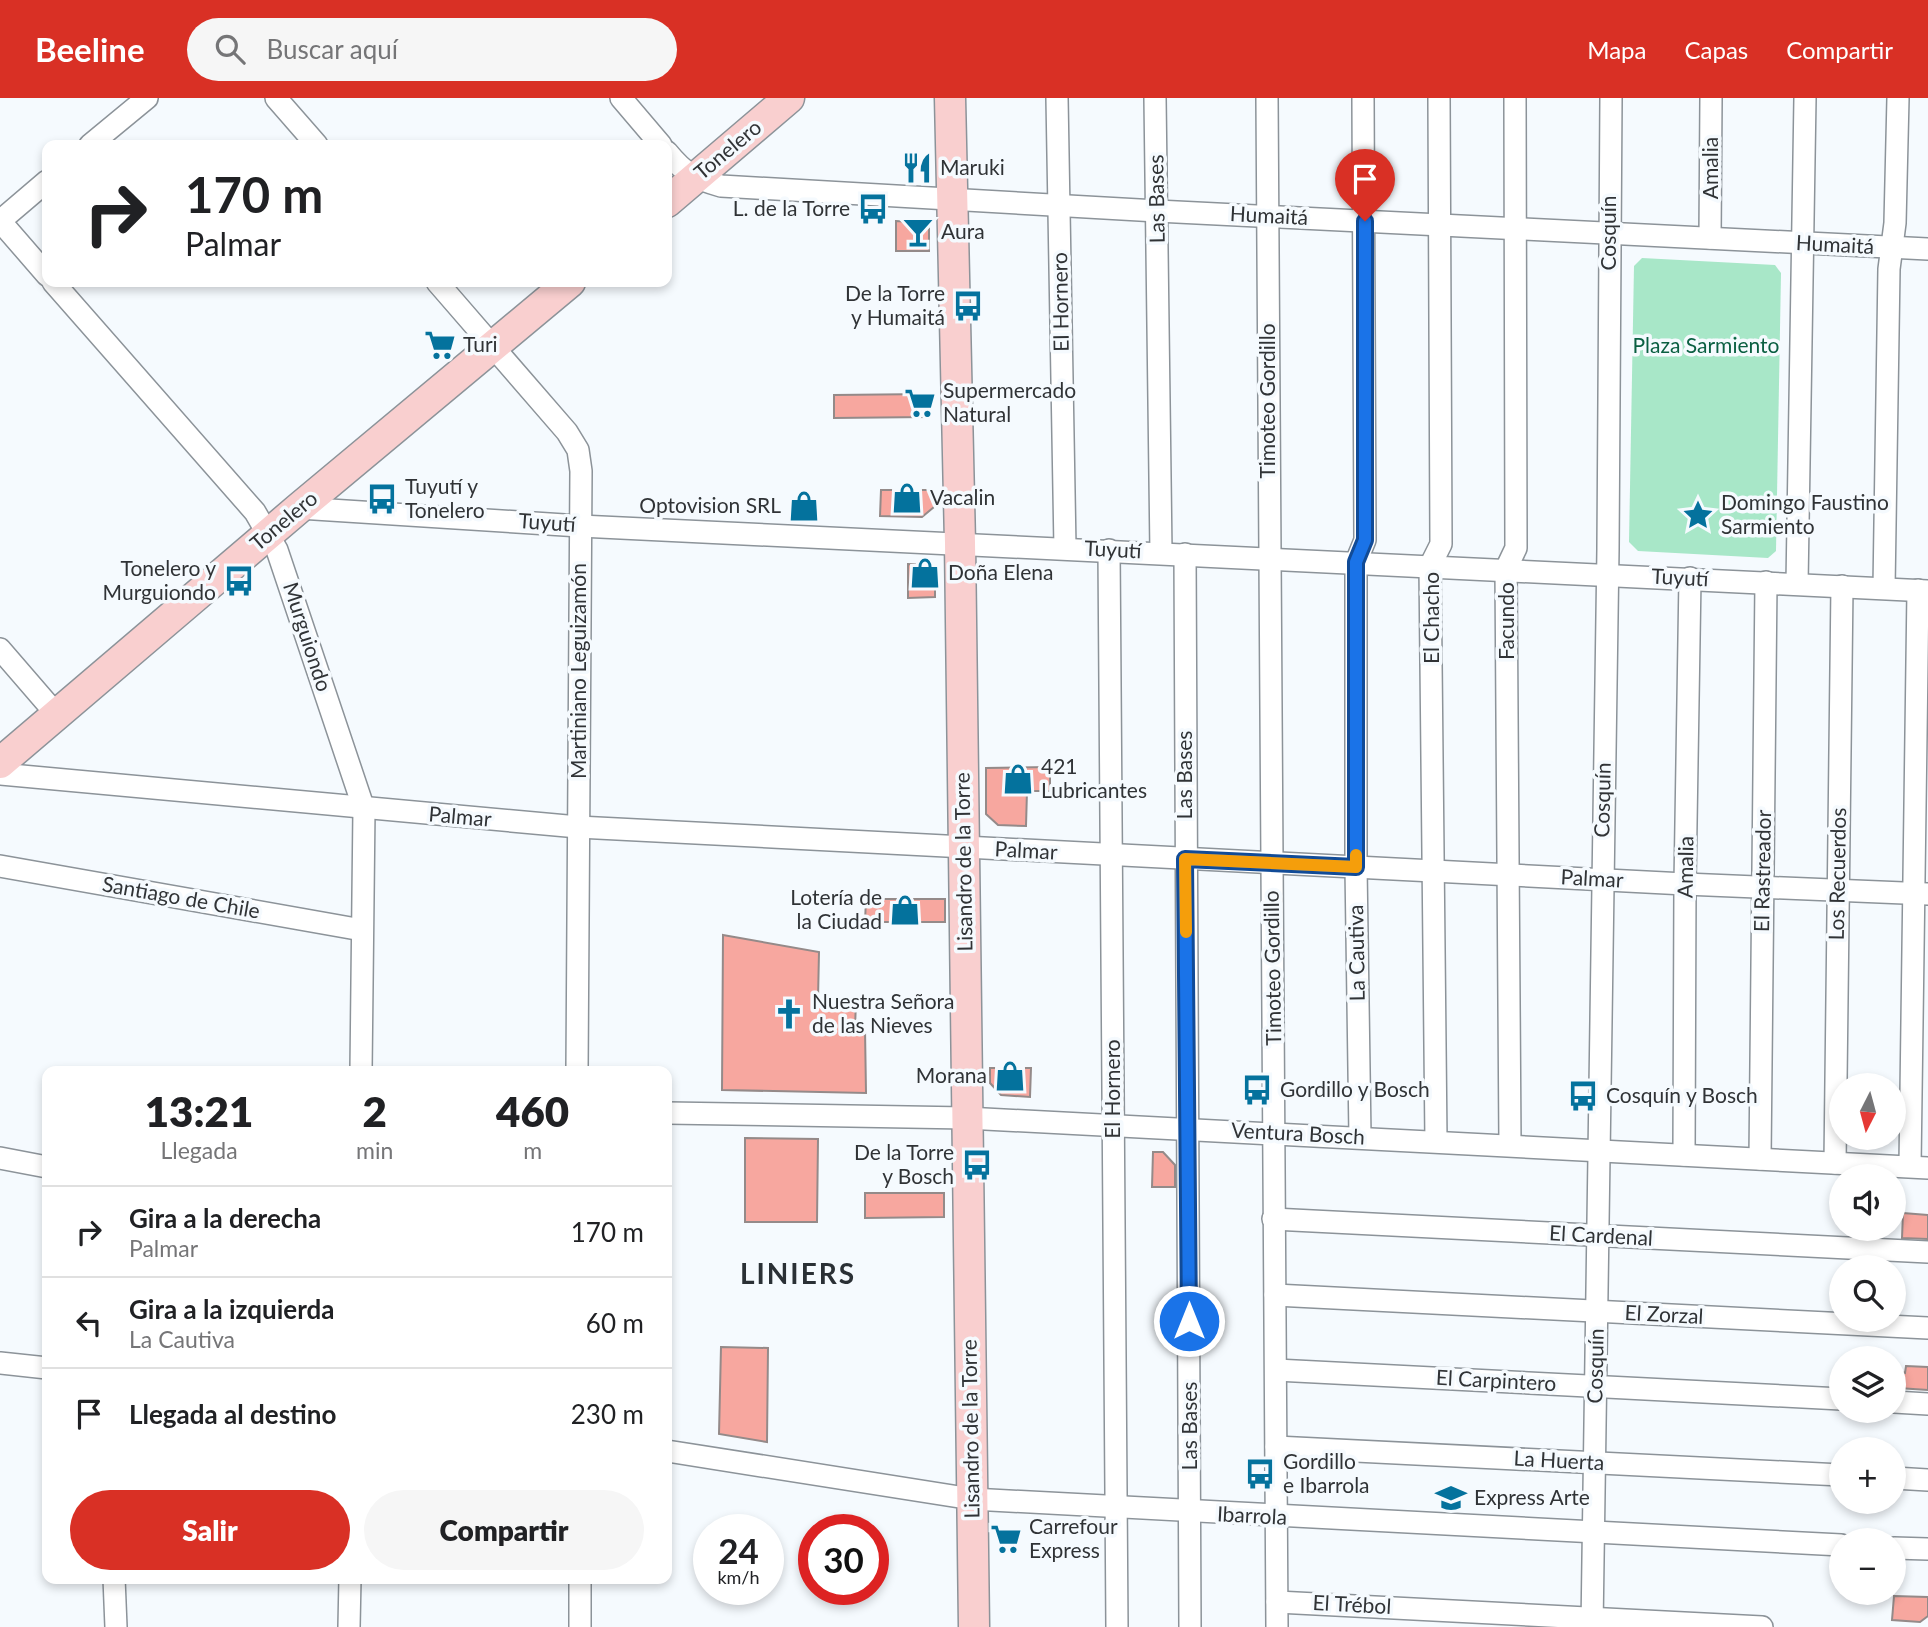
<!DOCTYPE html>
<html lang="es">
<meta charset="utf-8">
<style>
body{margin:0;font-family:Lato,sans-serif;background:#f6f6f6;color:#202124;height:100vh;display:flex;flex-direction:column;font-size:26px;white-space:nowrap}
*{box-sizing:border-box;margin:0}
p{font-size:23px;color:#757577}
.icon{flex:none;width:38px;height:38px;fill:none;stroke:currentColor;stroke-width:2;stroke-linecap:round;stroke-linejoin:round}
.map{position:relative;flex:1;overflow:hidden}
.side{position:absolute;left:42px;top:968px;width:630px;height:518px;display:flex;flex-direction:column;background:#fff;border-radius:14px;box-shadow:0 4px 10px #0003}
.side>*{flex:none}
.hud{position:absolute;left:42px;top:42px;width:630px;height:147px;border-radius:14px;box-shadow:0 4px 10px #0003;background:#fff;color:#202124;overflow:hidden}
.needle{width:46px;rotate:186deg}
.fabs{position:absolute;left:1829px;top:975px;display:grid;gap:14px}
.fabs a{display:grid;place-items:center;width:77px;height:77px;border-radius:50%;background:#fff;box-shadow:0 4px 10px #0003;font-size:35px}
.speed{position:absolute;left:693px;top:1416px;display:flex;gap:14px;font-size:35px;font-weight:700;text-align:center}
.speed>*{display:grid;place-content:center;width:91px;height:91px;border-radius:50%;background:#fff;box-shadow:0 4px 10px #0003;line-height:1}
.speed small{font-size:18px;font-weight:400}
.speed .limit{border:10px solid #d22;background:#fff;color:#111}
.pin{position:absolute;display:grid;place-items:center;width:60px;height:60px;color:#fff;margin:-72px -30px;border-radius:50% 50% 50% 0;rotate:-45deg;box-shadow:0 0 7px #0007}
.pin .icon{rotate:45deg}
.me{position:absolute;width:77px;margin:-38px;rotate:0deg;stroke-linejoin:round;filter:drop-shadow(0 0 5px #0008)}
.turn{display:flex;align-items:center;gap:24px;height:147px;padding:0 28px;font-size:32px}
.turn .icon{width:91px;height:91px;stroke-width:2.5}
.turn b{display:block;font-size:49px;line-height:60px}
.eta{display:flex;justify-content:space-evenly;align-items:center;height:119px;text-align:center}
.eta b{font-size:42px;font-weight:800;line-height:49px}
.action{display:flex;gap:14px;margin-top:auto;padding:14px 28px}
.action a{flex:1;height:80px;border-radius:42px;background:#d93025;color:#fff;font-size:28px;font-weight:800;line-height:80px;text-align:center}
.action a+a{background:#f6f6f6;color:#202124}
ul{padding:0;list-style:none}
li{display:flex;align-items:center;gap:21px;height:91px;padding:0 28px;border-top:2px solid #e0e0e0}
li div{flex:1}
li b{display:block;font-size:26px}
li em{font-style:normal}
header{display:flex;align-items:center;gap:42px;box-sizing:border-box;height:98px;padding:0 35px;background:#d93025;color:#fff}
header strong{font-size:33px}
nav{display:flex;gap:38px;margin-inline-start:auto;font-size:24px}
.search{width:490px;height:63px;background:#f6f6f6;display:flex;align-items:center;gap:18px;box-sizing:border-box;padding:0 24px;border-radius:38px;color:#757577;font-size:26px}
.map>svg:first-child{display:block}
</style>
<header>
<strong>Beeline</strong>
<div class="search"><svg class="icon" aria-label="search" viewBox="0 0 24 24"><circle cx="10" cy="10" r="6"/><path d="M15 15l6 6"/></svg>Buscar aquí</div>
<nav><a>Mapa</a><a>Capas</a><a>Compartir</a></nav>
</header>
<div class="map">
<svg width="1928" height="1529" viewBox="0 0 1928 1529">
<rect width="100%" height="100%" fill="#f5fafe"/>
<path fill="#a8e7c8" d="M 1642,160 L 1775,167 L 1781,175 L 1776,453 L 1768,460 L 1638,453 L 1629,444 L 1634,168 Z"/>
<g fill="#f7a79f" stroke="#948a89" stroke-width="2">
<path d="M 896,123 L 923,125 L 929,130 L 929,153 L 896,153 Z"/>
<path d="M 927,296 L 927,319 L 834,320 L 834,297 Z"/>
<path d="M 881,392 L 934,392 L 934,409 L 922,419 L 880,418 Z"/>
<path d="M 908,466 L 935,468 L 935,499 L 908,500 Z"/>
<path d="M 1050,669 L 1050,693 L 1027,693 L 1026,728 L 998,727 L 986,716 L 986,670 Z"/>
<path d="M 866,801 L 945,801 L 945,824 L 865,824 Z"/>
<path d="M 723,837 L 819,854 L 818,902 L 856,902 L 855,931 L 865,931 L 866,995 L 722,992 Z"/>
<path d="M 990,970 L 1031,970 L 1030,999 L 1001,997 L 990,985 Z"/>
<path d="M 745,1040 L 818,1041 L 817,1124 L 745,1124 Z"/>
<path d="M 1153,1054 L 1163,1054 L 1175,1067 L 1175,1089 L 1152,1089 Z"/>
<path d="M 865,1095 L 944,1095 L 944,1119 L 865,1120 Z"/>
<path d="M 1903,1115 L 1928,1117 L 1928,1141 L 1902,1140 Z"/>
<path d="M 721,1249 L 768,1250 L 767,1344 L 719,1336 Z"/>
<path d="M 1906,1268 L 1928,1269 L 1928,1292 L 1898,1290 L 1899,1274 L 1905,1275 Z"/>
<path d="M 1894,1498 L 1928,1499 L 1928,1518 L 1920,1524 L 1892,1522 Z"/>
</g>
<g fill="none" stroke-linecap="round" stroke-linejoin="round">
<g stroke="#8c9399" stroke-width="24">
<g id="street">
<path d="M 276,0 L 317,47"/>
<path d="M 621,0 L 661,47"/>
<path d="M 1057,0 L 1065,450"/>
<path d="M 1155,0 L 1161,455"/>
<path d="M 1267,0 L 1277,1529"/>
<path d="M 90,47 L 147,0"/>
<path d="M 667,54 C 685,76 695,81 721,88 L 1157,113 L 1928,151"/>
<path d="M 0,123 L 47,177"/>
<path d="M 0,123 L 47,83"/>
<path d="M 1710,140 L 1711,0"/>
<path d="M 53,184 L 255,414 L 277,452 L 364,711 L 361,973"/>
<path d="M 437,184 L 567,334 L 578,352 L 581,373 L 577,973"/>
<path d="M 299,410 L 580,428 L 1928,493"/>
<path d="M 1109,452 L 1117,1529"/>
<path d="M 1185,456 L 1190,1529"/>
<path d="M 1797,486 L 1805,0"/>
<path d="M 1884,490 L 1889,171 L 1895,125 L 1898,0"/>
<path d="M 0,551 L 57,617"/>
<path d="M 0,676 L 578,729 L 1685,786 L 1928,796"/>
<path d="M 0,768 L 362,832"/>
<path d="M 667,1015 L 966,1020 L 1928,1070"/>
<path d="M 1360,1039 L 1356,769 L 1356,464 L 1365,442 L 1363,0"/>
<path d="M 1436,1043 L 1430,468 L 1441,446 L 1439,0"/>
<path d="M 1510,1047 L 1506,471 L 1516,450 L 1515,0"/>
<path d="M 1684,1057 L 1685,786 L 1690,480"/>
<path d="M 0,1060 L 47,1069"/>
<path d="M 1760,1061 L 1766,484"/>
<path d="M 1835,1065 L 1842,488"/>
<path d="M 1910,1068 L 1918,492"/>
<path d="M 1273,1121 L 1928,1154"/>
<path d="M 1275,1197 L 1928,1230"/>
<path d="M 0,1265 L 47,1270"/>
<path d="M 1276,1272 L 1841,1301"/>
<path d="M 1894,1304 L 1928,1306"/>
<path d="M 1276,1349 L 1841,1377"/>
<path d="M 667,1353 L 972,1401 L 1841,1447"/>
<path d="M 1894,1380 L 1928,1382"/>
<path d="M 1894,1450 L 1928,1451"/>
<path d="M 114,1480 L 116,1529"/>
<path d="M 580,1480 L 580,1529"/>
<path d="M 1277,1504 L 1762,1529"/>
<path d="M 349,1529 L 350,1480"/>
<path d="M 1592,1529 L 1608,451 L 1611,0"/>
</g>
</g>
<g stroke="#8c9399" stroke-width="33">
<g id="secondary">
<path d="M 950,0 L 960,445 L 974,1529"/>
<path d="M 667,104 L 789,0"/>
<path d="M 0,665 L 299,410 L 570,184"/>
</g>
</g>
<use href="#street" stroke="#fff" stroke-width="21"/>
<use href="#secondary" stroke="#f9cfcf" stroke-width="30"/>
</g>
<g fill="none" stroke-linecap="round" stroke-linejoin="round">
<g stroke="#114b97" stroke-width="18">
<path id="route" d="M 1189,1223 L 1185,761 L 1356,769 L 1356,464 L 1365,442 L 1365,123"/>
</g>
<use href="#route" stroke="#1a73e8" stroke-width="12"/>
<path stroke="#f59e0b" stroke-width="12" d="M 1186,834 L 1185,761 L 1356,769 L 1356,757"/>
</g>
<defs>
<g id="restaurant-bare" transform="scale(2.415)"><path d="M-5-6h1v4h1v-4h1v4h1v-4h1v5L-1.5 .5V6h-2V.5L-5-1ZM5-6V6H3V1.5H1.5Q1.5-4 5-6Z" fill="#04729d" stroke="#f5fafe" stroke-width="2.5" paint-order="stroke"/></g>
<g id="bus-bare" transform="scale(2.415)"><path d="M-5-6H5V4H4V6H2V4H-2V6H-4V4H-5ZM-3.5-4V0h7V-4ZM-3.5 1.2v1.5H-2V1.2ZM2 1.2v1.5H3.5V1.2Z" fill="#04729d" stroke="#f5fafe" stroke-width="2.5" paint-order="stroke"/></g>
<g id="bar-bare" transform="scale(2.415)"><path d="M-6-5H6L.8 .8V4.5H3.5V6h-7V4.5H-.8V.8Z" fill="#04729d" stroke="#f5fafe" stroke-width="2.5" paint-order="stroke"/></g>
<g id="supermarket-bare" transform="scale(2.415)"><path d="M-6-5.5h2.5l.6 2H6L4.5 2H-2.5L-4.4-4H-6ZM-1.5 3.2a1.3 1.3 0 1 0 .1 0ZM3 3.2a1.3 1.3 0 1 0 .1 0Z" fill="#04729d" stroke="#f5fafe" stroke-width="2.5" paint-order="stroke"/></g>
<g id="shop-bare" transform="scale(2.415)"><path d="M-5-2.5h2.3a2.7 3.5 0 0 1 5.4 0H5L5.5 6h-11ZM-1.5-2.5h3a1.5 2.3 0 0 0-3 0Z" fill="#04729d" stroke="#f5fafe" stroke-width="2.5" paint-order="stroke"/></g>
<g id="sight-bare" transform="scale(2.415)"><path d="M0-6L1.8-2.2L6-1.7L2.9 1.2L3.7 5.4L0 3.3L-3.7 5.4L-2.9 1.2L-6-1.7L-1.8-2.2Z" fill="#04729d" stroke="#f5fafe" stroke-width="2.5" paint-order="stroke"/></g>
<g id="church-bare" transform="scale(2.415)"><path d="M-1.2-6h2.4v3.5h3.3v2.4h-3.3V6h-2.4V-.1h-3.3v-2.4h3.3Z" fill="#04729d" stroke="#f5fafe" stroke-width="2.5" paint-order="stroke"/></g>
<g id="university-bare" transform="scale(2.415)"><path d="M0-5L7-2L0 1L-7-2ZM-4 1L0 2.5L4 1V4Q0 6-4 4Z" fill="#04729d" stroke="#f5fafe" stroke-width="2.5" paint-order="stroke"/></g>
</defs>
<g fill-rule="evenodd">
<use href="#restaurant-bare" x="917" y="70"/>
<use href="#bus-bare" x="873" y="111"/>
<use href="#bar-bare" x="918" y="134"/>
<use href="#bus-bare" x="968" y="208"/>
<use href="#supermarket-bare" x="440" y="247"/>
<use href="#supermarket-bare" x="920" y="305"/>
<use href="#shop-bare" x="907" y="400"/>
<use href="#bus-bare" x="382" y="401"/>
<use href="#shop-bare" x="804" y="408"/>
<use href="#sight-bare" x="1698" y="417"/>
<use href="#shop-bare" x="925" y="475"/>
<use href="#bus-bare" x="239" y="483"/>
<use href="#shop-bare" x="1018" y="681"/>
<use href="#shop-bare" x="905" y="812"/>
<use href="#church-bare" x="789" y="916"/>
<use href="#shop-bare" x="1010" y="978"/>
<use href="#bus-bare" x="1257" y="992"/>
<use href="#bus-bare" x="1583" y="998"/>
<use href="#bus-bare" x="977" y="1067"/>
<use href="#bus-bare" x="1260" y="1376"/>
<use href="#university-bare" x="1451" y="1400"/>
<use href="#supermarket-bare" x="1006" y="1441"/>
</g>
<g text-anchor="middle" stroke-width="7" stroke-linejoin="round" paint-order="stroke">
<g font-size="21" fill="#303336" stroke="#f5fafe">
<text transform="translate(728 52) rotate(-40)" y="7">Tonelero</text>
<text transform="translate(1711 70) rotate(-90)" y="7">Amalia</text>
<text transform="translate(1157 101) rotate(-91)" y="7">Las Bases</text>
<text transform="translate(1269 118) rotate(3)" y="7">Humaitá</text>
<text transform="translate(1609 135) rotate(-90)" y="7">Cosquín</text>
<text transform="translate(1835 147) rotate(3)" y="7">Humaitá</text>
<text transform="translate(1061 204) rotate(-91)" y="7">El Hornero</text>
<text transform="translate(1268 303) rotate(-90)" y="7">Timoteo Gordillo</text>
<text transform="translate(284 423) rotate(-40)" y="7">Tonelero</text>
<text transform="translate(547 425) rotate(4)" y="7">Tuyutí</text>
<text transform="translate(1113 452) rotate(3)" y="7">Tuyutí</text>
<text transform="translate(1680 480) rotate(3)" y="7">Tuyutí</text>
<text transform="translate(1432 520) rotate(-90)" y="7">El Chacho</text>
<text transform="translate(1507 523) rotate(-90)" y="7">Facundo</text>
<text transform="translate(307 539) rotate(72)" y="7">Murguiondo</text>
<text transform="translate(579 573) rotate(-90)" y="7">Martiniano Leguizamón</text>
<text transform="translate(1185 677) rotate(-90)" y="7">Las Bases</text>
<text transform="translate(1603 702) rotate(-89)" y="7">Cosquín</text>
<text transform="translate(460 719) rotate(5)" y="7">Palmar</text>
<text transform="translate(1026 753) rotate(3)" y="7">Palmar</text>
<text transform="translate(964 764) rotate(-91)" y="7">Lisandro de la Torre</text>
<text transform="translate(1686 769) rotate(-89)" y="7">Amalia</text>
<text transform="translate(1763 773) rotate(-89)" y="7">El Rastreador</text>
<text transform="translate(1838 776) rotate(-89)" y="7">Los Recuerdos</text>
<text transform="translate(1592 781) rotate(3)" y="7">Palmar</text>
<text transform="translate(181 800) rotate(10)" y="7">Santiago de Chile</text>
<text transform="translate(1357 855) rotate(-91)" y="7">La Cautiva</text>
<text transform="translate(1273 870) rotate(-91)" y="7">Timoteo Gordillo</text>
<text transform="translate(1113 991) rotate(-90)" y="7">El Hornero</text>
<text transform="translate(1298 1036) rotate(3)" y="7">Ventura Bosch</text>
<text transform="translate(1601 1138) rotate(3)" y="7">El Cardenal</text>
<text transform="translate(1664 1217) rotate(3)" y="7">El Zorzal</text>
<text transform="translate(1596 1268) rotate(-89)" y="7">Cosquín</text>
<text transform="translate(1496 1283) rotate(3)" y="7">El Carpintero</text>
<text transform="translate(1190 1328) rotate(-90)" y="7">Las Bases</text>
<text transform="translate(971 1331) rotate(-91)" y="7">Lisandro de la Torre</text>
<text transform="translate(1559 1363) rotate(3)" y="7">La Huerta</text>
<text transform="translate(1252 1418) rotate(3)" y="7">Ibarrola</text>
<text transform="translate(1352 1507) rotate(3)" y="7">El Trébol</text>
</g>
<g font-size="21" fill="#303336" stroke="#f5fafe" text-anchor="start">
<text x="940" y="77">Maruki</text>
<text x="850" y="118" text-anchor="end">L. de la Torre</text>
<text x="941" y="141">Aura</text>
<text x="945" y="203" text-anchor="end">De la Torre<tspan x="945" dy="24">y Humaitá</tspan></text>
<text x="463" y="254">Turi</text>
<text x="943" y="300">Supermercado<tspan x="943" dy="24">Natural</tspan></text>
<text x="405" y="396">Tuyutí y<tspan x="405" dy="24">Tonelero</tspan></text>
<text x="930" y="407">Vacalin</text>
<text x="1721" y="412">Domingo Faustino<tspan x="1721" dy="24">Sarmiento</tspan></text>
<text x="781" y="415" text-anchor="end">Optovision SRL</text>
<text x="216" y="478" text-anchor="end">Tonelero y<tspan x="216" dy="24">Murguiondo</tspan></text>
<text x="948" y="482">Doña Elena</text>
<text x="1041" y="676">421<tspan x="1041" dy="24">Lubricantes</tspan></text>
<text x="882" y="807" text-anchor="end">Lotería de<tspan x="882" dy="24">la Ciudad</tspan></text>
<text x="812" y="911">Nuestra Señora<tspan x="812" dy="24">de las Nieves</tspan></text>
<text x="987" y="985" text-anchor="end">Morana</text>
<text x="1280" y="999">Gordillo y Bosch</text>
<text x="1606" y="1005">Cosquín y Bosch</text>
<text x="954" y="1062" text-anchor="end">De la Torre<tspan x="954" dy="24">y Bosch</tspan></text>
<text x="1283" y="1371">Gordillo<tspan x="1283" dy="24">e Ibarrola</tspan></text>
<text x="1474" y="1407">Express Arte</text>
<text x="1029" y="1436">Carrefour<tspan x="1029" dy="24">Express</tspan></text>
</g>
<g font-size="21" fill="#0a5f42" stroke="#f5fafe">
<text x="1706" y="255">Plaza Sarmiento</text>
</g>
<g font-size="28" font-weight="bold" letter-spacing="2" fill="#2a3035" stroke="#f5fafe">
<text x="798" y="1186">LINIERS</text>
</g>
</g>
</svg>
<div class="fabs">
<a><svg class="needle" viewBox="-14 -14 28 28"><path d="M0-13l5 13h-10z" fill="#e53935"/><path d="M0 13l5-13h-10z" fill="#757577"/></svg></a>
<a><svg class="icon" aria-label="sound" viewBox="0 0 24 24"><path d="M4 9h4l5-4v14l-5-4H4zM17 9q2 3 0 6"/></svg></a>
<a><svg class="icon" aria-label="search" viewBox="0 0 24 24"><circle cx="10" cy="10" r="6"/><path d="M15 15l6 6"/></svg></a>
<a><svg class="icon" aria-label="layers" viewBox="0 0 24 24"><path d="M12 4l9 5-9 5-9-5zM3 14l9 5 9-5"/></svg></a>
<a>+</a>
<a>−</a>
</div>
<div class="speed"><div>24<small>km/h</small></div><div class="limit">30</div></div>
<div class="pin" style="left:1365px;top:123px;background:#d93025"><svg class="icon" aria-label="arrive" viewBox="0 0 24 24"><path d="M6 21V4h12l-3 4 3 4H6"/></svg></div>
<svg class="me" style="left:1189px;top:1223px" viewBox="-20 -20 40 40"><circle r="17" fill="#1a73e8" stroke="#fff" stroke-width="3"/><path d="M0-11L8 9 0 5-8 9z" fill="#fff"/></svg>
<div class="hud">
<div class="turn"><svg class="icon" aria-label="right" viewBox="0 0 24 24"><path d="M7 20v-9h11M14 6l5 5-5 5"/></svg><div><b>170 m</b>Palmar</div></div>
</div>
<section class="side">
<div class="eta">
<div><b>13:21</b><p>Llegada</p></div>
<div><b>2</b><p>min</p></div>
<div><b>460</b><p>m</p></div>
</div>
<ul>
<li><svg class="icon" aria-label="right" viewBox="0 0 24 24"><path d="M7 20v-9h11M14 6l5 5-5 5"/></svg><div><b>Gira a la derecha</b><p>Palmar</p></div><em>170 m</em></li>
<li><svg class="icon" aria-label="left" viewBox="0 0 24 24"><path d="M17 20v-9H6M10 6l-5 5 5 5"/></svg><div><b>Gira a la izquierda</b><p>La Cautiva</p></div><em>60 m</em></li>
<li><svg class="icon" aria-label="arrive" viewBox="0 0 24 24"><path d="M6 21V4h12l-3 4 3 4H6"/></svg><div><b>Llegada al destino</b></div><em>230 m</em></li>
</ul>
<div class="action"><a>Salir</a><a>Compartir</a></div>
</section>
</div>
